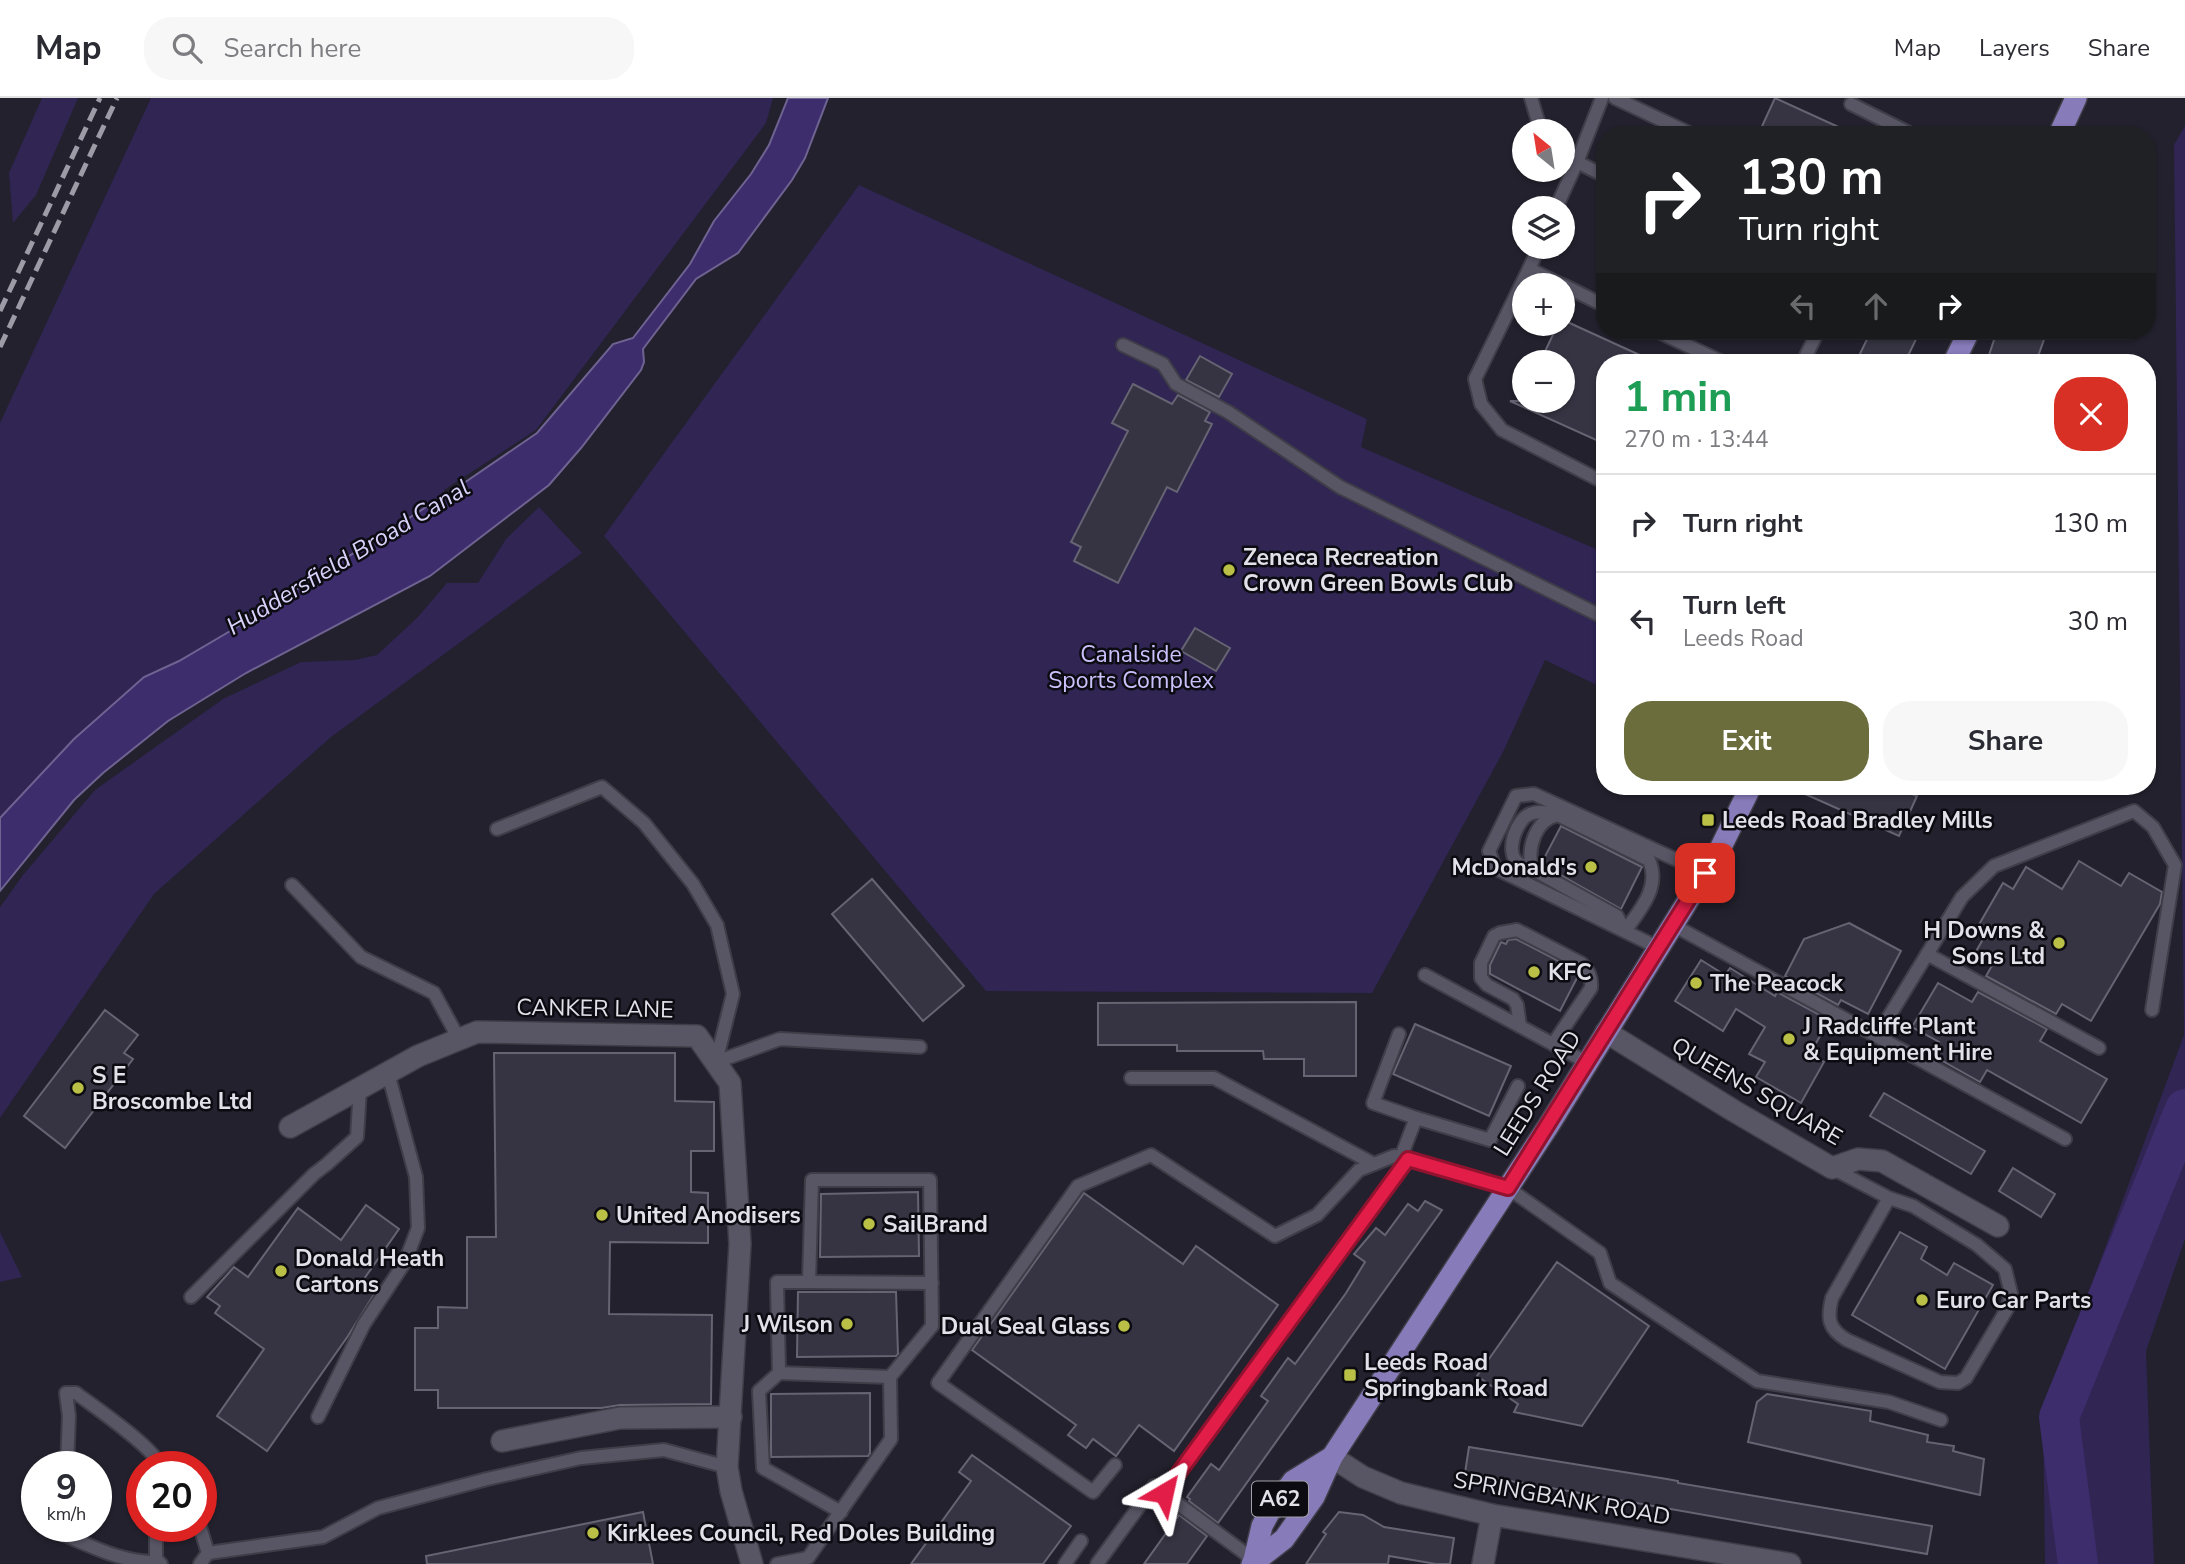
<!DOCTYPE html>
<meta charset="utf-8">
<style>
body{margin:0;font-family:"Nunito Sans",sans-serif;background:#f7f7f7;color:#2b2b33;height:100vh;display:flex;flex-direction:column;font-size:26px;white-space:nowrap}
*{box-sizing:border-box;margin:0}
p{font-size:23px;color:#7c7c81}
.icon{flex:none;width:38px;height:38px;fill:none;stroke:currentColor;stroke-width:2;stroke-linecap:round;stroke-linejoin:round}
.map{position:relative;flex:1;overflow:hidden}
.drawer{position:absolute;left:1596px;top:256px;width:560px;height:441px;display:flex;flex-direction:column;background:#fff;border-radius:28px;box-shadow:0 2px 5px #0004}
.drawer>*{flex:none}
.top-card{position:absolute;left:1596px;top:28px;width:560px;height:214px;border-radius:28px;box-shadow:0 2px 5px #0004;background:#202124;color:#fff;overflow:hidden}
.needle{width:46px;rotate:330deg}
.tools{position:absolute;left:1512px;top:21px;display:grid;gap:14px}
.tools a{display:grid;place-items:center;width:63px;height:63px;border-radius:50%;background:#fff;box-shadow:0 2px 5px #0004;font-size:35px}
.speed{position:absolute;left:21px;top:1353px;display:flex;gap:14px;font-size:35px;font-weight:700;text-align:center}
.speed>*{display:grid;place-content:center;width:91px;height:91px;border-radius:50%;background:#fff;box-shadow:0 2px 5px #0004;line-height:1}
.speed small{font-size:18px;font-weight:400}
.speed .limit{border:10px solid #d22;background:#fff;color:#111}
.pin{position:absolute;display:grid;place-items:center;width:60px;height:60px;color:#fff;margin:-30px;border-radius:14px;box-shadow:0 4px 10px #0006}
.me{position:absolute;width:77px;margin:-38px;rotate:36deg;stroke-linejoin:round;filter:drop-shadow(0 0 5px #0008)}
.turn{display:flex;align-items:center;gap:24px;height:147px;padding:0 28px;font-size:32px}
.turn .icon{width:91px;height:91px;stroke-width:2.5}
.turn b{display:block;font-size:49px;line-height:60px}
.lanes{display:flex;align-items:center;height:66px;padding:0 28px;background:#0003;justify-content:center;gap:35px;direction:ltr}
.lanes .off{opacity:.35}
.round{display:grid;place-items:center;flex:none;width:74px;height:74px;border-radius:28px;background:#f7f7f7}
.headline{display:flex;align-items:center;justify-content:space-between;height:119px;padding:0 28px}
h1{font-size:42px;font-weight:700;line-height:52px;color:#1e9e55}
.cta{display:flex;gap:14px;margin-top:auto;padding:14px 28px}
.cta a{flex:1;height:80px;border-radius:28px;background:#6b6e3c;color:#fff;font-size:28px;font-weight:700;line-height:80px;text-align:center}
.cta a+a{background:#f7f7f7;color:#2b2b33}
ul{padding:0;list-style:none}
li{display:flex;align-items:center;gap:21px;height:98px;padding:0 28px;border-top:2px solid #e1e1e2}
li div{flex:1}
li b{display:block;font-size:26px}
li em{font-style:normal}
header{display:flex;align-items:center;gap:42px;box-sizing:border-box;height:98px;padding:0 35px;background:#fff;border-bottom:2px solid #e1e1e2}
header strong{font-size:33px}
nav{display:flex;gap:38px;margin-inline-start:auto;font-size:24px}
.search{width:490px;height:63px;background:#f7f7f7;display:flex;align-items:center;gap:18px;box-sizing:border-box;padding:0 24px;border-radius:28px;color:#7c7c81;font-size:26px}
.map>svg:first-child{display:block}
</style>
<header>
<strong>Map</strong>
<div class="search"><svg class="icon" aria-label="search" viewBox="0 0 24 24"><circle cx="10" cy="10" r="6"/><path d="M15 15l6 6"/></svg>Search here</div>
<nav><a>Map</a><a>Layers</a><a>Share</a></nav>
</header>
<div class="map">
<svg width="2185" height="1466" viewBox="0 0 2185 1466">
<rect width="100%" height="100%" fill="#23212d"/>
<g fill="#302553">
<path d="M 42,0 L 78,0 L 36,97 L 13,125 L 9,75 Z"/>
<path d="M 151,0 L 773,0 L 766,25 L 536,332 L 444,392 L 446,397 L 237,529 L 179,563 L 144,579 L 74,641 L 0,720 L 0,325 Z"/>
<path d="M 2185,28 L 2185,1141 L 2146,1253 L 2154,1466 L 2045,1466 L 2043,1317 L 2184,937 L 2174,47 Z"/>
<path d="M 859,87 L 1367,321 L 1361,349 L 1605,455 L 1605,591 L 1545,562 L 1504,652 L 1372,895 L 986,893 L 604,438 Z"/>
<path d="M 539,409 L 582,455 L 331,639 L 154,796 L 0,1020 L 0,809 L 23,777 L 95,692 L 223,601 L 301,564 L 355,562 L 377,557 L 417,520 L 447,485 L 478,485 L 506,441 Z"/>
<path d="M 0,1134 L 22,1179 L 0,1184 Z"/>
</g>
<path fill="#3e2d6d" stroke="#6f6392" stroke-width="2" d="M 788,0 L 828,0 L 805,60 L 792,82 L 738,155 L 696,181 L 643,251 L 644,264 L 641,272 L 581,350 L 549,387 L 430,478 L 246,575 L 168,623 L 103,675 L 74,702 L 0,793 L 0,720 L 74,641 L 144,579 L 179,563 L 237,529 L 461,387 L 537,335 L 613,246 L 633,240 L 690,166 L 714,123 L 751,76 L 769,47 Z"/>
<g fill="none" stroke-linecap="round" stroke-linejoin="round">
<path stroke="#3e2d6d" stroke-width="40" d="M 2078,1466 L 2059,1319 L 2185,1011"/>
</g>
<g fill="#363442" stroke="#666473" stroke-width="2">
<path d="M 1775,0 L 1856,37 L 1758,37 Z"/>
<path d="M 1563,222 L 1655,264 L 1605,264 L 1605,346 L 1510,303 L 1563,303 L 1563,264 L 1540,264 L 1558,226 L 1563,226 Z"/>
<path d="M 1871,233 L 1920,233 L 1905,264 L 1856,264 Z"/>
<path d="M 1997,233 L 2047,233 L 2036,264 L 2000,264 L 2001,261 L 1989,257 Z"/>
<path d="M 1200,258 L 1232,276 L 1219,299 L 1186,282 Z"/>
<path d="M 1133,286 L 1172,306 L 1178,297 L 1210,314 L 1205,323 L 1212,326 L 1177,394 L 1167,389 L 1118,485 L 1074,463 L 1081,449 L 1071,444 L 1128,333 L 1112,325 Z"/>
<path d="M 1195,530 L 1230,550 L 1216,573 L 1181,553 Z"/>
<path d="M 1787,688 L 1912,688 L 1909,695 L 1917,698 L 1899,738 Z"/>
<path d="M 1561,728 L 1642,769 L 1621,811 L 1541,766 Z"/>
<path d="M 2079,763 L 2121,788 L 2129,775 L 2162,794 L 2160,806 L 2091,923 L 2062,906 L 2056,916 L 1986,878 L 1993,866 L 1975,855 L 1986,836 L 1977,830 L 2003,785 L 2013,791 L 2026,769 L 2062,791 Z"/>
<path d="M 872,781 L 964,888 L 923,923 L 832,816 Z"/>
<path d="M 1849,825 L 1901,853 L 1868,916 L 1841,902 L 1838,907 L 1785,878 L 1804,841 Z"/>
<path d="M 1516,841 L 1576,872 L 1579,876 L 1560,913 L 1490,876 L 1490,867 L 1501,844 L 1506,846 L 1508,842 Z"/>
<path d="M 1701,862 L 1725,877 L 1730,870 L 1775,898 L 1777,894 L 1829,922 L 1810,956 L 1824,964 L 1801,1005 L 1756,979 L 1765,964 L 1749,956 L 1765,929 L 1736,911 L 1723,933 L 1675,903 Z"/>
<path d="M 1938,885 L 1972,904 L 1978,894 L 2047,931 L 2040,943 L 2107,981 L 2081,1025 L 1987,972 L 1980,984 L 1932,957 L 1939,944 L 1912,929 Z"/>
<path d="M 1356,904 L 1356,978 L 1304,978 L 1304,961 L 1264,961 L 1263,953 L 1177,953 L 1177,947 L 1098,947 L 1098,905 Z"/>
<path d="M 105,912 L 138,937 L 124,955 L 133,961 L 65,1050 L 24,1018 Z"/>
<path d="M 1415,926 L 1511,968 L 1489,1018 L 1393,976 Z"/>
<path d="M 494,955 L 675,955 L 675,1003 L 714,1004 L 714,1053 L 691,1053 L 691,1094 L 708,1095 L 708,1145 L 610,1144 L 609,1216 L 712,1217 L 711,1306 L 620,1307 L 601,1310 L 438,1310 L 438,1292 L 415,1292 L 415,1230 L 438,1230 L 438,1209 L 467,1210 L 467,1139 L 496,1139 Z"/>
<path d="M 1884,995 L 1985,1053 L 1971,1076 L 1870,1018 Z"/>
<path d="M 2013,1070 L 2055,1096 L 2041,1119 L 1999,1093 Z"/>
<path d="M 918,1094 L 919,1158 L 820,1159 L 821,1096 Z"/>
<path d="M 1084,1095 L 1183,1166 L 1196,1148 L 1278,1207 L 1174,1353 L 1139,1327 L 1116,1358 L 1093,1341 L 1086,1350 L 1068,1337 L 1076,1327 L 972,1252 Z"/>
<path d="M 1425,1103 L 1442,1112 L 1218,1425 L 1189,1403 L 1190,1401 L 1187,1399 L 1211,1366 L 1219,1372 L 1268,1303 L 1261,1298 L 1288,1260 L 1295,1266 L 1346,1195 L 1365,1164 L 1354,1156 L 1376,1130 L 1385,1137 L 1408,1106 L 1418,1113 Z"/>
<path d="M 366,1107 L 399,1131 L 364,1181 L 378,1190 L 348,1238 L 267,1353 L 217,1318 L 264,1251 L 215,1215 L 220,1208 L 207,1199 L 234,1169 L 248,1179 L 298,1110 L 341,1142 Z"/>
<path d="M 1900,1134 L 1927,1149 L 1921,1161 L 1947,1177 L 1954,1165 L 1993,1187 L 1945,1271 L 1852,1217 Z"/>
<path d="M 1557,1164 L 1649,1228 L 1582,1328 L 1514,1314 L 1518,1306 L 1477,1278 Z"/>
<path d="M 798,1194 L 896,1194 L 898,1256 L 896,1258 L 797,1259 Z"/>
<path d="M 870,1295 L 870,1355 L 868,1358 L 771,1359 L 771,1296 Z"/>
<path d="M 1767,1296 L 1871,1313 L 1870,1323 L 1928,1337 L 1927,1344 L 1954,1348 L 1953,1353 L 1984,1361 L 1980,1397 L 1748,1344 L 1757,1304 Z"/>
<path d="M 1469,1349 L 1667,1381 L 1678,1383 L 1678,1385 L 1932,1428 L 1927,1456 L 1465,1375 Z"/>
<path d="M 972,1357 L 1071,1428 L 1043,1466 L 911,1466 L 971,1383 L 959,1374 Z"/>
<path d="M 643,1414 L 653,1466 L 427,1466 L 426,1458 Z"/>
<path d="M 1339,1414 L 1363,1417 L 1384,1429 L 1454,1440 L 1450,1466 L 1436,1466 L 1389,1458 L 1388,1466 L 1306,1466 L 1326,1436 L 1323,1434 Z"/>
<path d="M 1179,1417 L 1207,1438 L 1187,1466 L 1144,1466 Z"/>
</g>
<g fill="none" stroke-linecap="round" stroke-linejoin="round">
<g stroke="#3f3e48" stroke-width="16">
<g id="lane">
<path d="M 1531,0 L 1541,33"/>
<path d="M 1602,0 L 1577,64 L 1605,78"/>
<path d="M 1615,0 L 1693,37"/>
<path d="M 1851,6 L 1913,37"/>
<path d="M 1556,110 L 1577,64 L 1563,53"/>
<path d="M 1529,171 L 1539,149"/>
<path d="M 1562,187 L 1529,171 L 1475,281 L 1481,306 L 1502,332 L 1605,385"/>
<path d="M 1563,187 L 1605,208"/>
<path d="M 1657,233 L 1722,264"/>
<path d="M 1123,247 L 1163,266 L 1176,286 L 1228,314 L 1340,389 L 1605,520"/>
<path d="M 1803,264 L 1818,233"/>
<path d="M 1558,717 L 1649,762 C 1661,789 1640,812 1625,833 L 1617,818 L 1532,771 C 1527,750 1535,722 1558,717 Z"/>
<path d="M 497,731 L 602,689 L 644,725 L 693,786 L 717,827 L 733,896 L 716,964"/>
<path d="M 1532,771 C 1527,769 1520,767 1517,764 C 1505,752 1517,721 1530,716 C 1540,712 1548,715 1558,717"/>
<path d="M 292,787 L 361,859 L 434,895 L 459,941"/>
<path d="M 1673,827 L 2065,1041"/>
<path d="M 1659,850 L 1495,770 L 1489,753 L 1516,698 L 1534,696 L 1705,775"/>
<path d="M 1927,856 L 2099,950"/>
<path d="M 1425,877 L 1588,965"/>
<path d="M 1520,928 L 1517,907 L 1513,901 L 1487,887 L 1481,880 L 1481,865 L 1494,838 L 1500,835 L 1517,832 L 1581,865 C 1589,873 1592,879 1591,890 L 1553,946"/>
<path d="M 1399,936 L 1373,1005 L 1416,1020"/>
<path d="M 1877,938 L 1962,799 L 1994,768 L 2134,713 L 2153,729 L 2175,767 L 2152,912"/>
<path d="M 716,964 L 780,941 L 920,949"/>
<path d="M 1131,980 L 1214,980 L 1374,1066"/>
<path d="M 1401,1059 L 1416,1020 L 1490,1042 L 1518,988"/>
<path d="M 1832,1070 L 1889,1100 L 1913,1108 L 1977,1147 L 2005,1171 L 2011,1195 L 2007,1211 L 1966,1280 L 1958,1285 L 1940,1284 L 1847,1242 C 1828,1231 1827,1220 1832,1200 L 1889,1100"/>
<path d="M 809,1184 L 932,1185"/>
<path d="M 191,1199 L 314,1076 L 327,1066 L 357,1039 L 360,990"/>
<path d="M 779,1275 L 890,1279"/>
<path d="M 318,1319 L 364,1226 L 405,1164 L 418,1130 L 416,1079 L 388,975"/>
<path d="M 1115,1367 L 1093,1394 L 938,1285 L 1078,1088 L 1151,1057 L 1275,1138 L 1317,1117 L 1359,1072 L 1394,1058 L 1401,1059 L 1508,1090 L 1600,1155 L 1610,1185 L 1757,1283 L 1889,1304 L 1941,1322"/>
<path d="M 67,1368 L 69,1318 L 66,1295 L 76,1295 C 93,1308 155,1350 160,1368"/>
<path d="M 1164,1395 L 1408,1061"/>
<path d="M 61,1428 L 60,1435 C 93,1449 123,1465 159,1464"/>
<path d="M 197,1428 L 200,1429 L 208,1455 L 200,1466"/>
<path d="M 208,1455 L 323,1439 L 378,1410 L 487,1381 L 581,1360 L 664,1352 L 727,1369"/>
<path d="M 161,1466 L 156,1461 L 156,1438 L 167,1428"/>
<path d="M 777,1466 L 808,1460 L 891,1341 L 890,1279 L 932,1228 L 930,1082 L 812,1082 L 809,1184 L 777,1184 L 779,1275 L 759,1293 L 763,1370 L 841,1414"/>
<path d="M 1065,1466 L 1081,1443"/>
<path d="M 1097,1466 L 1154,1388 L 1254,1462"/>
</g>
</g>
<g stroke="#3f3e48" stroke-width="24">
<g id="street">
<path d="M 1606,934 L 1734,1013 L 1832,1070 L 1858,1061 L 1882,1063 L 1998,1128"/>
<path d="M 290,1029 L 418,958 L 477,934 L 697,938 L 730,985 L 740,1146 L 727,1369 L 731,1393 L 752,1466"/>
<path d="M 502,1343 L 620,1320 L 731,1319"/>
<path d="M 1332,1359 L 1363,1379 L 1401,1395 L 1492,1417 L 1790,1466"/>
<path d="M 1483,1466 L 1492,1417"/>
</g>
</g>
<g stroke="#3f3e48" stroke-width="24">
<g id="primary">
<path d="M 2059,37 L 2076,0"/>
<path d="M 1954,264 L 1969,233"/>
<path d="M 1254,1462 L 1262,1428 L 1269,1415 L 1293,1383 L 1332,1359"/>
<path d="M 1252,1466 L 1284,1441 L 1314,1399 L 1332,1359 L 1549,1027 L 1720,751 L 1751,688"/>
</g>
</g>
<use href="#lane" stroke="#585665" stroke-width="12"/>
<use href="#street" stroke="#585665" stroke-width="21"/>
<use href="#primary" stroke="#887bba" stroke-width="21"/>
<g stroke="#9d9ba5" stroke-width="5" stroke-dasharray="14 7" stroke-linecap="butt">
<path d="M 0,213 L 100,0"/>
<path d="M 0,249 L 117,0"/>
</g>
</g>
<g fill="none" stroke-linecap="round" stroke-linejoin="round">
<g stroke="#92132f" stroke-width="18">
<path id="route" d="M 1164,1395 L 1408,1061 L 1508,1090 L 1705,775"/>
</g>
<use href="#route" stroke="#e11d48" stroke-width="12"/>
</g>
<g fill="#bac046" stroke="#0c0b11" stroke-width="2.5">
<circle cx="1229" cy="472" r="7"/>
<rect x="1701" y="715" width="14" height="14" rx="3.5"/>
<circle cx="1591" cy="769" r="7"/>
<circle cx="2059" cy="845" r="7"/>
<circle cx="1534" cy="874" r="7"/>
<circle cx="1696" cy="885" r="7"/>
<circle cx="1789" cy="941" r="7"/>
<circle cx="78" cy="990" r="7"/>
<circle cx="602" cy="1117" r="7"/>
<circle cx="869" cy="1126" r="7"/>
<circle cx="281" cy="1173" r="7"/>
<circle cx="1922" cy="1202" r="7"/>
<circle cx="847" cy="1226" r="7"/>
<circle cx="1124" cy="1228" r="7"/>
<rect x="1343" y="1270" width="14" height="14" rx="3.5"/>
<circle cx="593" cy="1435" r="7"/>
</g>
<g text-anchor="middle" stroke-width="5" stroke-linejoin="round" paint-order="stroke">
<rect fill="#0c0b11" stroke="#a2a1a9" stroke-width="2" x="1252" y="1383.5" width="56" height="35" rx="5"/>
<g font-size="21" font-weight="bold" fill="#e2e1ea">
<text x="1280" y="1408">A62</text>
</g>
<g font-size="23" font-weight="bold" fill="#e2e1ea" stroke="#0c0b11" text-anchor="start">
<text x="1243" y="467">Zeneca Recreation<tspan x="1243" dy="26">Crown Green Bowls Club</tspan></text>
<text x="1722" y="730">Leeds Road Bradley Mills</text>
<text x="1577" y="777" text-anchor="end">McDonald's</text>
<text x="2045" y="840" text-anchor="end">H Downs &amp;<tspan x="2045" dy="26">Sons Ltd</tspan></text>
<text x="1548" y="882">KFC</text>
<text x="1710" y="893">The Peacock</text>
<text x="1803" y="936">J Radcliffe Plant<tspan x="1803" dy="26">&amp; Equipment Hire</tspan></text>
<text x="92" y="985">S E<tspan x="92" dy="26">Broscombe Ltd</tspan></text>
<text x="616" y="1125">United Anodisers</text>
<text x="883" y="1134">SailBrand</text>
<text x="295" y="1168">Donald Heath<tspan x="295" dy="26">Cartons</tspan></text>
<text x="1936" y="1210">Euro Car Parts</text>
<text x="833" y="1234" text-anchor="end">J Wilson</text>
<text x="1110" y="1236" text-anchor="end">Dual Seal Glass</text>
<text x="1364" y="1272">Leeds Road<tspan x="1364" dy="26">Springbank Road</tspan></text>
<text x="607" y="1443">Kirklees Council, Red Doles Building</text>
</g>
<g font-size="23" fill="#cbc1fc" stroke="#0c0b11">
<text x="1131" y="564">Canalside<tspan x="1131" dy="26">Sports Complex</tspan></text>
</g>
<g font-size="23" fill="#e2e1ea" stroke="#0c0b11">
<text transform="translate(595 910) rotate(1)" y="8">CANKER LANE</text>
<text transform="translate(1757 993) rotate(30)" y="8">QUEENS SQUARE</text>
<text transform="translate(1537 995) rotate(-58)" y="8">LEEDS ROAD</text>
<text transform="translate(1562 1400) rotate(10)" y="8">SPRINGBANK ROAD</text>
</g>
<g font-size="24" font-style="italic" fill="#d9d2fa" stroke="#0c0b11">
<text transform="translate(348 459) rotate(-31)" y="8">Huddersfield Broad Canal</text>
</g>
</g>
</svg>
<div class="tools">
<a><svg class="needle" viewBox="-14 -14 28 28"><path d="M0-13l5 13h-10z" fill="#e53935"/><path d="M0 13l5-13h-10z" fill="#7c7c81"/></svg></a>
<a><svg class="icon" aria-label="layers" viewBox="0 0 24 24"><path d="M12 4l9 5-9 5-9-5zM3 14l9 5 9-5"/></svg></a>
<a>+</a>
<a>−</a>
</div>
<div class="speed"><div>9<small>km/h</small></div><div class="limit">20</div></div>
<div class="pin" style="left:1705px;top:775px;background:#d93025"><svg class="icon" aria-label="arrive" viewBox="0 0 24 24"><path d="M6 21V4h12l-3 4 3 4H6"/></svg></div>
<svg class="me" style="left:1164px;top:1395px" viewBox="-20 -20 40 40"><path d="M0-17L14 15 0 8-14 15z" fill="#e11d48" stroke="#fff" stroke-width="4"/></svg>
<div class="top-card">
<div class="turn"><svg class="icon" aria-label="right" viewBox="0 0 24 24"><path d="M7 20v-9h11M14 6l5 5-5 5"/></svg><div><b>130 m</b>Turn right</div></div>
<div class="lanes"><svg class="icon off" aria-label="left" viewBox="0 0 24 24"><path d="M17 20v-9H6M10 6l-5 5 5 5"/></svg><svg class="icon off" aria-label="ahead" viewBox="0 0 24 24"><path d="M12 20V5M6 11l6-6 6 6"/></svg><svg class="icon" aria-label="right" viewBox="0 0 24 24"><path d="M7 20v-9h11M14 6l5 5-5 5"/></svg></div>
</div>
<section class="drawer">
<div class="headline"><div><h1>1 min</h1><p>270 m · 13:44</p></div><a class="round" style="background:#d93025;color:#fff"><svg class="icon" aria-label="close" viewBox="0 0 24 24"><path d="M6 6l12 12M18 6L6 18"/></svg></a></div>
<ul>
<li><svg class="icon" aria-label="right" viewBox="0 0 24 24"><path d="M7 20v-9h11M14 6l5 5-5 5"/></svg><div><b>Turn right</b></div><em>130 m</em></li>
<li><svg class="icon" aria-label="left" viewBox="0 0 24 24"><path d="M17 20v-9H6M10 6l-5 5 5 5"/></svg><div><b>Turn left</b><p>Leeds Road</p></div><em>30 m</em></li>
</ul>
<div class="cta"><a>Exit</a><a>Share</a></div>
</section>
</div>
